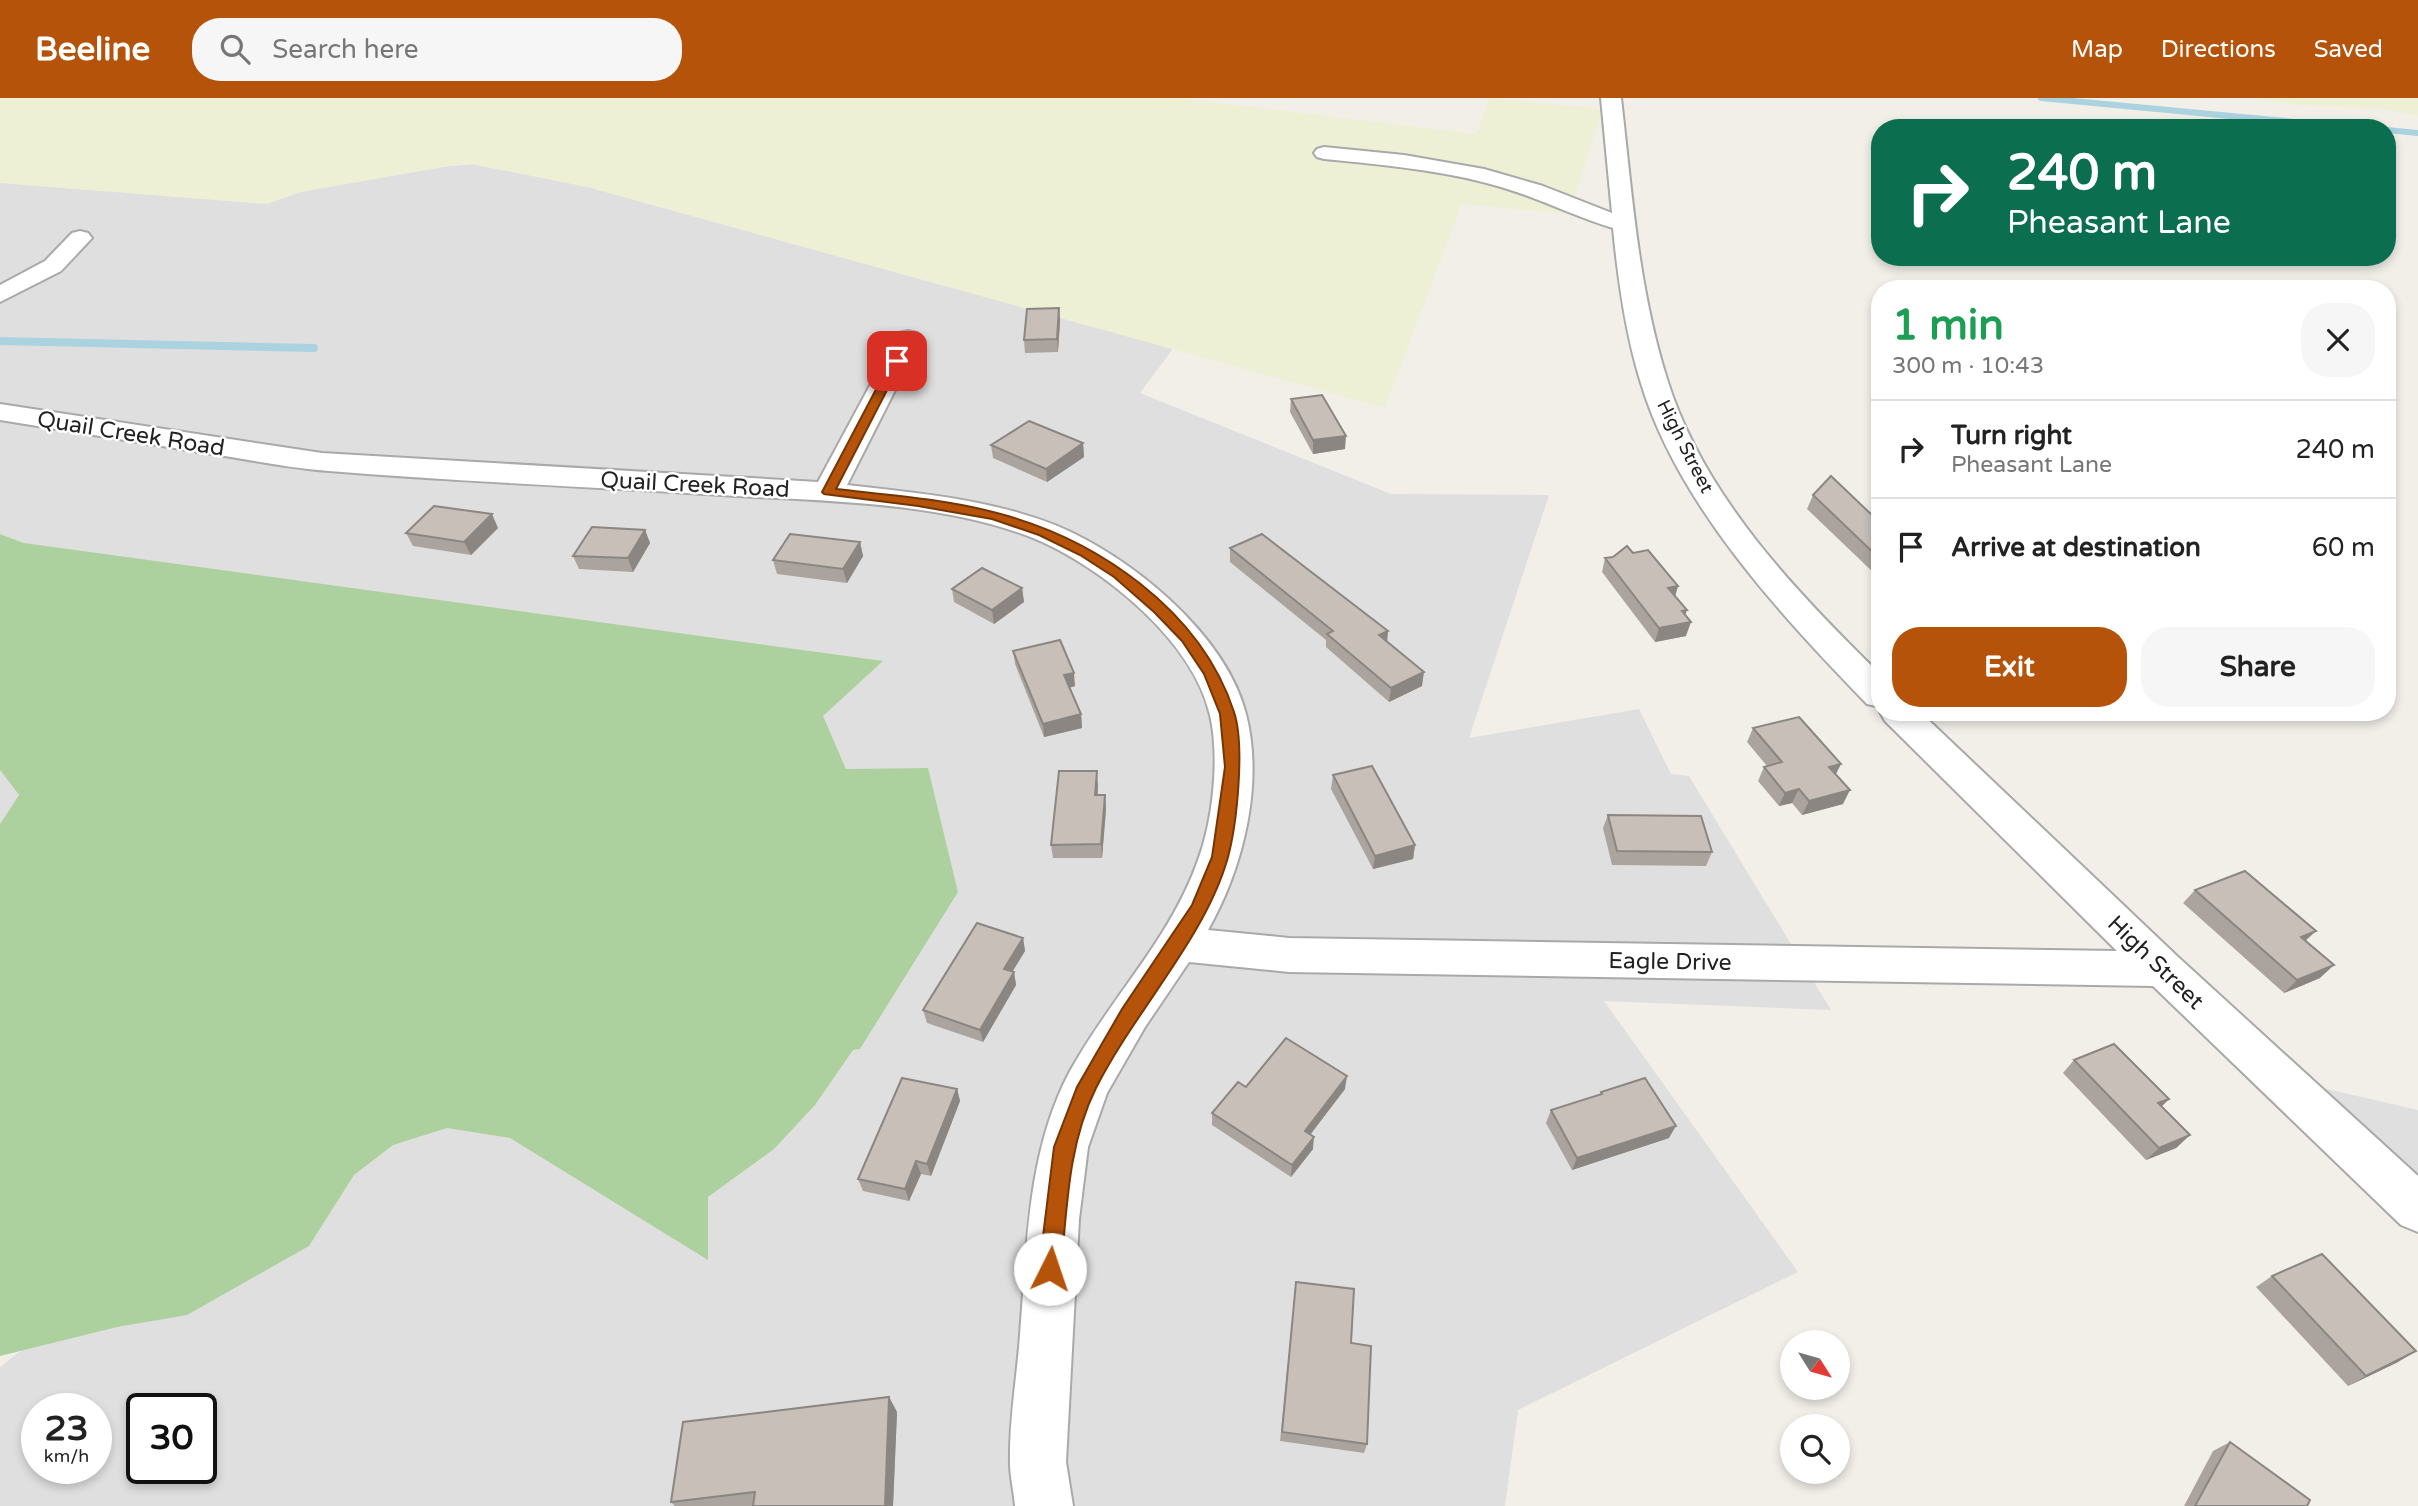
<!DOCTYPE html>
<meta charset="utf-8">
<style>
body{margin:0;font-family:"Varela Round",sans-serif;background:#f6f6f6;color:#222;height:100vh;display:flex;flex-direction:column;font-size:26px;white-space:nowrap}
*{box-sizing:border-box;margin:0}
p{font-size:23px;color:#767676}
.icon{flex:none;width:38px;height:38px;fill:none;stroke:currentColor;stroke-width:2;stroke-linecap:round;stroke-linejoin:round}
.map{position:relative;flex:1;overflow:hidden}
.sheet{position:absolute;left:1871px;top:182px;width:525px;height:441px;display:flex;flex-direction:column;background:#fff;border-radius:28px;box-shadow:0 4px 10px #0003}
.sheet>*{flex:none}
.banner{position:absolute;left:1871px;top:21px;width:525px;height:147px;border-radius:28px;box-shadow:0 4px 10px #0003;background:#0b6e4f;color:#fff;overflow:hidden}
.needle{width:46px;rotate:127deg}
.buttons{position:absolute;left:1780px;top:1232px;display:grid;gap:14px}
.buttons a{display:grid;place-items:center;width:70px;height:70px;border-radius:50%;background:#fff;box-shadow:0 4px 10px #0003;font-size:35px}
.speed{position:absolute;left:21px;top:1295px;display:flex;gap:14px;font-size:35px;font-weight:700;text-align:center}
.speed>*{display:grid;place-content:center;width:91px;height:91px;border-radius:50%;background:#fff;box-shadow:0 4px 10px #0003;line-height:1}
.speed small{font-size:18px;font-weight:400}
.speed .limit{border:4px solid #111;border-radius:10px;background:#fff;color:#111}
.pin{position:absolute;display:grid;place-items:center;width:60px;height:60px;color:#fff;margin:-30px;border-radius:14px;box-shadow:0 4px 10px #0006}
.me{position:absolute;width:77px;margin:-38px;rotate:4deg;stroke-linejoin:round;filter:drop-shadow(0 0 5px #0008)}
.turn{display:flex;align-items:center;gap:24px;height:147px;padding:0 21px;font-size:32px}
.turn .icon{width:91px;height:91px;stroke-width:2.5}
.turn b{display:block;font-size:49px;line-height:60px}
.round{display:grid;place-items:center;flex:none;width:74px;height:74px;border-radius:28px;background:#f6f6f6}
.head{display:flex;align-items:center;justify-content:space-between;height:119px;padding:0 21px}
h1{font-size:42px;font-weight:800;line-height:52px;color:#1e9e55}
.button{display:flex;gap:14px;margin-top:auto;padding:14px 21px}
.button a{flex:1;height:80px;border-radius:28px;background:#b45309;color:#fff;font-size:28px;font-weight:800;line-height:80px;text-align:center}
.button a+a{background:#f6f6f6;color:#222}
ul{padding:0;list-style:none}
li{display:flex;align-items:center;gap:21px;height:98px;padding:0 21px;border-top:2px solid #e0e0e0}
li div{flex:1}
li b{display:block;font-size:26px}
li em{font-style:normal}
header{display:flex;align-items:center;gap:42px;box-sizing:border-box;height:98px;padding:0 35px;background:#b45309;color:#fff}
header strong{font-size:33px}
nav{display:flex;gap:38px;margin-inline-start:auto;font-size:24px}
.search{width:490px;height:63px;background:#f6f6f6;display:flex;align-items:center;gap:18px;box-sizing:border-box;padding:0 24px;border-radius:28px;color:#767676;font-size:26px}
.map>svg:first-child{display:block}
</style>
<header>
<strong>Beeline</strong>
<div class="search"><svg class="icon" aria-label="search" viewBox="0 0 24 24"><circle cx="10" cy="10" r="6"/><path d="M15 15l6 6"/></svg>Search here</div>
<nav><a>Map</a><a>Directions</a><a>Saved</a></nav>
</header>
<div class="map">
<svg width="2418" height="1408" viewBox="0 0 2418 1408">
<rect width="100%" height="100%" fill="#f2efe9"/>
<g fill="#e0dfdf" fill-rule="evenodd">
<path d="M 570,57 L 1192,225 L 1140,295 L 1391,396 L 1549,397 L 1469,640 L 1639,611 L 1671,676 L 1689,678 L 1831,912 L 1604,903 L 1798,1174 L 1518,1312 L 1505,1408 L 0,1408 L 0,1269 L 212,1106 L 24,445 L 0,436 L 0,73 L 238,88 ZM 37,1311 L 96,1311 L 96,1370 L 37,1370 ZM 142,1311 L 201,1311 L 201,1370 L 142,1370 Z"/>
<path d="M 0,672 L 19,697 L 0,726 Z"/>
<path d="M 2318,989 L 2418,1012 L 2418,1079 Z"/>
</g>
<g fill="#eef0d5">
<path d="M 0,0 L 1180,0 L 1476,36 L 1490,0 L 1603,11 L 1569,116 L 1462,106 L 1385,310 L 587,89 L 466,65 L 301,94 L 267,106 L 0,85 Z"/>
<path d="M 2253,0 L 2418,0 L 2418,18 L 2383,11 L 2299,7 Z"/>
</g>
<path fill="#add19e" d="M 0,436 L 24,445 L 883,563 L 823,618 L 846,671 L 928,670 L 958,794 L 860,951 L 853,952 L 815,1007 L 774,1051 L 708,1099 L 708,1162 L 510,1040 L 447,1030 L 393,1047 L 354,1077 L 309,1148 L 187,1217 L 117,1229 L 0,1258 L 0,726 L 19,697 L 0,672 Z"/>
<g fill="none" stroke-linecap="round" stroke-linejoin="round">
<g stroke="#aad3df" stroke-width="6">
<path d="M 2041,0 L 2358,30"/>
<path d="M 2387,32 L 2418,35"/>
</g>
<path stroke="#aad3df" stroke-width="8" d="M 0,243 L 314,250"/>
<g stroke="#a9a9a9" stroke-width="4">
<g id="minor">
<path d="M 1601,0 L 1621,0 C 1632,95 1638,189 1667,281 C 1703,397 1795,493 1880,576 L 1880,609 L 1867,606 C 1780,516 1676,405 1640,282 C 1625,233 1618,181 1613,130 C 1575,119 1539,100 1501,89 C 1444,72 1383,67 1324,61 L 1317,59 L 1314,55 L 1317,51 L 1324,49 L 1404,57 L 1484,71 L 1543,88 L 1612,115 Z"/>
<path d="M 80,133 L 88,135 L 92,140 L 61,173 L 0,204 L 0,187 L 45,163 L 72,135 Z"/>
<path d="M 908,233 L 917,235 L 921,241 L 847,387 C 916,395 989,401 1055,427 C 1129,457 1226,536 1246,616 C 1264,687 1243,770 1208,832 L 1289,840 L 2117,853 L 1885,623 L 1880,614 L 1920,614 L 2178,859 L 2418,1078 L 2418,1134 L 2401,1127 L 2153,888 L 1289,874 L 1189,864 L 1145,929 L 1107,995 L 1088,1049 L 1079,1121 L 1066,1364 L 1073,1408 L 1015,1408 C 1014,1394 1010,1379 1010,1365 C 1009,1323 1017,1279 1020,1237 C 1027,1149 1027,1055 1069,975 C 1108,903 1169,843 1197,765 C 1213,724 1220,660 1210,617 C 1193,542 1101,468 1033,440 C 945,405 830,403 736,398 C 600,389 464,384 329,373 C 290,370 251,362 212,356 C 141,345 71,333 0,322 L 0,306 L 322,355 L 818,384 L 895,241 L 899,235 Z"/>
</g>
</g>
<use href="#minor" fill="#fff" fill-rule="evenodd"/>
</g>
<g fill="#aba49e">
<path d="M 1059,210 L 1060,223 L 1058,254 L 1025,255 L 1024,242 Z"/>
<path d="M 1291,301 L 1345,351 L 1313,356 L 1290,314 Z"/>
<path d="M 1083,345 L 1084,359 L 1047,384 L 993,360 L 991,347 Z"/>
<path d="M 1813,397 L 1874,419 L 1880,418 L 1880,476 L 1876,477 L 1807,411 Z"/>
<path d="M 498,430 L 471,457 L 413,448 L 406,435 Z"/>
<path d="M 645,432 L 650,445 L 633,474 L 579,471 L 573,458 Z"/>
<path d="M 860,444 L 863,458 L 847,485 L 777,476 L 773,462 Z"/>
<path d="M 1230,450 L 1387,544 L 1422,588 L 1389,604 L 1326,549 L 1326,542 L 1230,464 Z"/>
<path d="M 1633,455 L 1678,488 L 1675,498 L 1685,517 L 1686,538 L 1655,544 L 1602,474 L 1605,460 Z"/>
<path d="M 1022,490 L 1024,504 L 994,526 L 954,504 L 952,491 Z"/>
<path d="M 1013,553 L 1075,588 L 1069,590 L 1081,616 L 1082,630 L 1044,639 L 1015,566 Z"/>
<path d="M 1753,630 L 1836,676 L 1843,706 L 1802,717 L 1792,705 L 1779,708 L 1758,683 L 1764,669 L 1767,668 L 1747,644 Z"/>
<path d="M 1333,677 L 1415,747 L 1413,761 L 1373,771 L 1331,691 Z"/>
<path d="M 1098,687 L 1098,697 L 1105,697 L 1106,711 L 1102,760 L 1053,760 L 1051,747 Z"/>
<path d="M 1608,717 L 1712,754 L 1706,768 L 1612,767 L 1603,730 Z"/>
<path d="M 2195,792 L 2306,843 L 2320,880 L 2284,895 L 2183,805 Z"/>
<path d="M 1023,840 L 1025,853 L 1012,874 L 1014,874 L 1016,887 L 983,944 L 927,925 L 923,912 Z"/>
<path d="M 2074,962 L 2169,1001 L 2161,1009 L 2190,1037 L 2176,1050 L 2146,1062 L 2063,975 Z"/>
<path d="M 1246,989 L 1345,991 L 1310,1036 L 1313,1051 L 1291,1079 L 1212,1027 L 1212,1015 Z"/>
<path d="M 957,991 L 960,1003 L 931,1078 L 921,1076 L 909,1103 L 863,1093 L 858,1081 Z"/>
<path d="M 1601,994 L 1669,1040 L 1572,1072 L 1546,1025 L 1551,1012 L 1600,997 Z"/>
<path d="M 2272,1178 L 2398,1264 L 2348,1288 L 2256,1189 Z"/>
<path d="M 1296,1184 L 1351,1245 L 1367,1346 L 1364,1355 L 1280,1343 Z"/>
<path d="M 889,1299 L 897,1314 L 893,1408 L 675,1408 L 671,1404 Z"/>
<path d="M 2230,1344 L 2307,1408 L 2184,1408 L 2213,1353 Z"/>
</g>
<g fill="#8b8681">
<path d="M 1059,210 L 1060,223 L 1058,254 L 1057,241 Z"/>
<path d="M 1346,338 L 1345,351 L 1313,356 L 1313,342 Z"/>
<path d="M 1083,345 L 1084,359 L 1047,384 L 1046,371 Z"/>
<path d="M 492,416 L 498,430 L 471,457 L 464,444 Z"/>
<path d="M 645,432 L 650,445 L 633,474 L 628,460 Z"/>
<path d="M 860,444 L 863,458 L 847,485 L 843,471 Z"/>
<path d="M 1880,469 L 1880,476 L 1876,477 Z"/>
<path d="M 1678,488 L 1674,502 L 1668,490 Z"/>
<path d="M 1022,490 L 1024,504 L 994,526 L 992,512 Z"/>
<path d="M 1687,512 L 1682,526 L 1691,524 L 1686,538 L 1655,544 L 1659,530 L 1682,513 Z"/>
<path d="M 1388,533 L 1387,547 L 1379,537 Z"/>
<path d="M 1424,574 L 1422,588 L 1389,604 L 1391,590 Z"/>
<path d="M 1074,575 L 1075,588 L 1065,591 L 1064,577 Z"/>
<path d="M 1081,616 L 1082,630 L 1044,639 L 1043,626 Z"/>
<path d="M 1841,666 L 1834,680 L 1829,669 Z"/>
<path d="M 1097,673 L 1098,687 L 1096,711 L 1095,697 Z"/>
<path d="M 1799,691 L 1792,705 L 1779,708 L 1785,695 Z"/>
<path d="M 1850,692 L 1843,706 L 1802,717 L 1809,703 Z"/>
<path d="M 1105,697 L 1106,711 L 1102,760 L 1101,746 Z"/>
<path d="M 1415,747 L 1413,761 L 1373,771 L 1375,758 Z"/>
<path d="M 2316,833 L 2302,846 L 2301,839 Z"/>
<path d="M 1023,840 L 1025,853 L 1006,884 L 1004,871 Z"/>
<path d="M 2334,867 L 2320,880 L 2284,895 L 2297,882 Z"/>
<path d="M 1014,874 L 1016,887 L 983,944 L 980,932 Z"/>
<path d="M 1347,978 L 1345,991 L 1304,1045 L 1305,1033 Z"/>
<path d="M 957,991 L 960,1003 L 931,1078 L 927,1066 Z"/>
<path d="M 2169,1001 L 2156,1014 L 2158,1005 Z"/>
<path d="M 1676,1028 L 1669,1040 L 1572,1072 L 1577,1060 Z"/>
<path d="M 2190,1037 L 2176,1050 L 2146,1062 L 2159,1050 Z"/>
<path d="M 1314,1039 L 1313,1051 L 1291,1079 L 1292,1067 Z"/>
<path d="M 916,1063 L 921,1076 L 909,1103 L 905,1091 Z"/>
<path d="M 2416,1253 L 2398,1264 L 2348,1288 L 2366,1278 Z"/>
<path d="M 889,1299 L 897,1314 L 893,1408 L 885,1408 Z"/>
</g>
<g fill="#c7bfb8" stroke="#8b8681" stroke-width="2">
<path d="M 1059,210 L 1057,241 L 1024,242 L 1027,211 Z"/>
<path d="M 1322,297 L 1346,338 L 1313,342 L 1291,301 Z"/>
<path d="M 1029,323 L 1083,345 L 1046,371 L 991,347 Z"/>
<path d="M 1831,378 L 1874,419 L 1880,418 L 1880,461 L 1813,397 Z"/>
<path d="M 434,408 L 492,416 L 464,444 L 406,435 Z"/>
<path d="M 592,429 L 645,432 L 628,460 L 573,458 Z"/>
<path d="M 790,436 L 860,444 L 843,471 L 773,462 Z"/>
<path d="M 1262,436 L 1388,533 L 1379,537 L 1424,574 L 1391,590 L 1327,536 L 1333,533 L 1230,450 Z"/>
<path d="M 1627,448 L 1633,455 L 1648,452 L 1678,488 L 1668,490 L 1687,512 L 1682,513 L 1691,524 L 1659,530 L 1605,460 L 1613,459 Z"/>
<path d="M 982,470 L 1022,490 L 992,512 L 952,491 Z"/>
<path d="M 1060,542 L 1074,575 L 1064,577 L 1081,616 L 1043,626 L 1013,553 Z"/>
<path d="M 1799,619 L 1841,666 L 1829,669 L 1850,692 L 1809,703 L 1799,691 L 1785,695 L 1764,669 L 1782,664 L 1753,630 Z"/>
<path d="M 1372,668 L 1415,747 L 1375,758 L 1333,677 Z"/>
<path d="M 1059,673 L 1097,673 L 1095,697 L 1105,697 L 1101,746 L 1051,747 Z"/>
<path d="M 1608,717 L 1701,718 L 1712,754 L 1617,753 Z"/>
<path d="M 2245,773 L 2316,833 L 2301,839 L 2334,867 L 2297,882 L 2195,792 Z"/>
<path d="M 977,825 L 1023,840 L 1004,871 L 1014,874 L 980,932 L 923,912 Z"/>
<path d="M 1286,940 L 1347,978 L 1305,1033 L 1314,1039 L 1292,1067 L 1212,1015 L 1238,984 L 1246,989 Z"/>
<path d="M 2114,946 L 2169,1001 L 2158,1005 L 2190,1037 L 2159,1050 L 2074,962 Z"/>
<path d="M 902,980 L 957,991 L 927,1066 L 916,1063 L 905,1091 L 858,1081 Z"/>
<path d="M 1645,980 L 1676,1028 L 1577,1060 L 1551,1012 L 1602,996 L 1601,994 Z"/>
<path d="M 2322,1156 L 2416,1253 L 2366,1278 L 2272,1178 Z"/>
<path d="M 1296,1184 L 1354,1191 L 1351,1245 L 1371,1248 L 1367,1346 L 1282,1334 Z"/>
<path d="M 889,1299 L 885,1408 L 753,1408 L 755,1394 L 671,1404 L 683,1324 Z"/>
<path d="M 2230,1344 L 2310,1402 L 2307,1408 L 2195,1408 Z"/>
</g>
<path fill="#b45309" stroke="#753606" stroke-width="2" d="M 897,259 L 902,263 L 836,391 C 889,397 945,401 997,415 C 1097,441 1201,512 1234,614 C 1245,647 1237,725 1228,759 C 1206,839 1134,914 1096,990 C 1068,1046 1067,1110 1061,1171 L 1057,1178 L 1050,1181 L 1043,1178 L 1039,1171 L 1054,1049 L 1077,989 L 1122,911 L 1192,807 L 1212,759 L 1225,669 L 1220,616 L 1204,576 L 1182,543 L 1154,514 L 1114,479 L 1080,457 L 1039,437 L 992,421 L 918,408 L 824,396 L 822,394 L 891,263 Z"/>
<g text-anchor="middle" stroke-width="5" stroke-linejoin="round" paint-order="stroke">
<g font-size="19" fill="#222" stroke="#fff">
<text transform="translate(1686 348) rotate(63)" y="7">High Street</text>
</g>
<g font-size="23" fill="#222" stroke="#fff">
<text transform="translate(131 335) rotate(9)" y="8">Quail Creek Road</text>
<text transform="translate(695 386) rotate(3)" y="8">Quail Creek Road</text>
<text transform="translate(1670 863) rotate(1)" y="8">Eagle Drive</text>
<text transform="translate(2156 864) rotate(44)" y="8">High Street</text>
</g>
</g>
</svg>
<div class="buttons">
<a><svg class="needle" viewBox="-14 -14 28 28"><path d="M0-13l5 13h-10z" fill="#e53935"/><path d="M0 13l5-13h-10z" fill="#767676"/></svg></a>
<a><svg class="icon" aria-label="search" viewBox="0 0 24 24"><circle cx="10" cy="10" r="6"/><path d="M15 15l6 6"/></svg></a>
</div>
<div class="speed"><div>23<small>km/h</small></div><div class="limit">30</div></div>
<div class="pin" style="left:897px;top:263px;background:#d93025"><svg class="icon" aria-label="arrive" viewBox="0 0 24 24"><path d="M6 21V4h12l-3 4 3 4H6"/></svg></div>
<svg class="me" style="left:1050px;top:1171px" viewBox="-20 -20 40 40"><circle r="19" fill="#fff"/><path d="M0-13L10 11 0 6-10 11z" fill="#b45309"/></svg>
<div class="banner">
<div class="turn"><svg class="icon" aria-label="right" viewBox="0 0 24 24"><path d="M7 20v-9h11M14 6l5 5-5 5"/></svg><div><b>240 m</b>Pheasant Lane</div></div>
</div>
<section class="sheet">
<div class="head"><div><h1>1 min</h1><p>300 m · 10:43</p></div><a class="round"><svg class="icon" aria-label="close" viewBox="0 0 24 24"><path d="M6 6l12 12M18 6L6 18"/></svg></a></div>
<ul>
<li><svg class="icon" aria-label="right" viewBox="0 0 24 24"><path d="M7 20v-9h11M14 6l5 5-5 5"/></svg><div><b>Turn right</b><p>Pheasant Lane</p></div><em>240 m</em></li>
<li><svg class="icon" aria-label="arrive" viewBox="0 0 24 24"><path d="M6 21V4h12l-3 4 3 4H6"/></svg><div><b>Arrive at destination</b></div><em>60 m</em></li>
</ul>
<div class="button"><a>Exit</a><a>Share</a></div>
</section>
</div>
